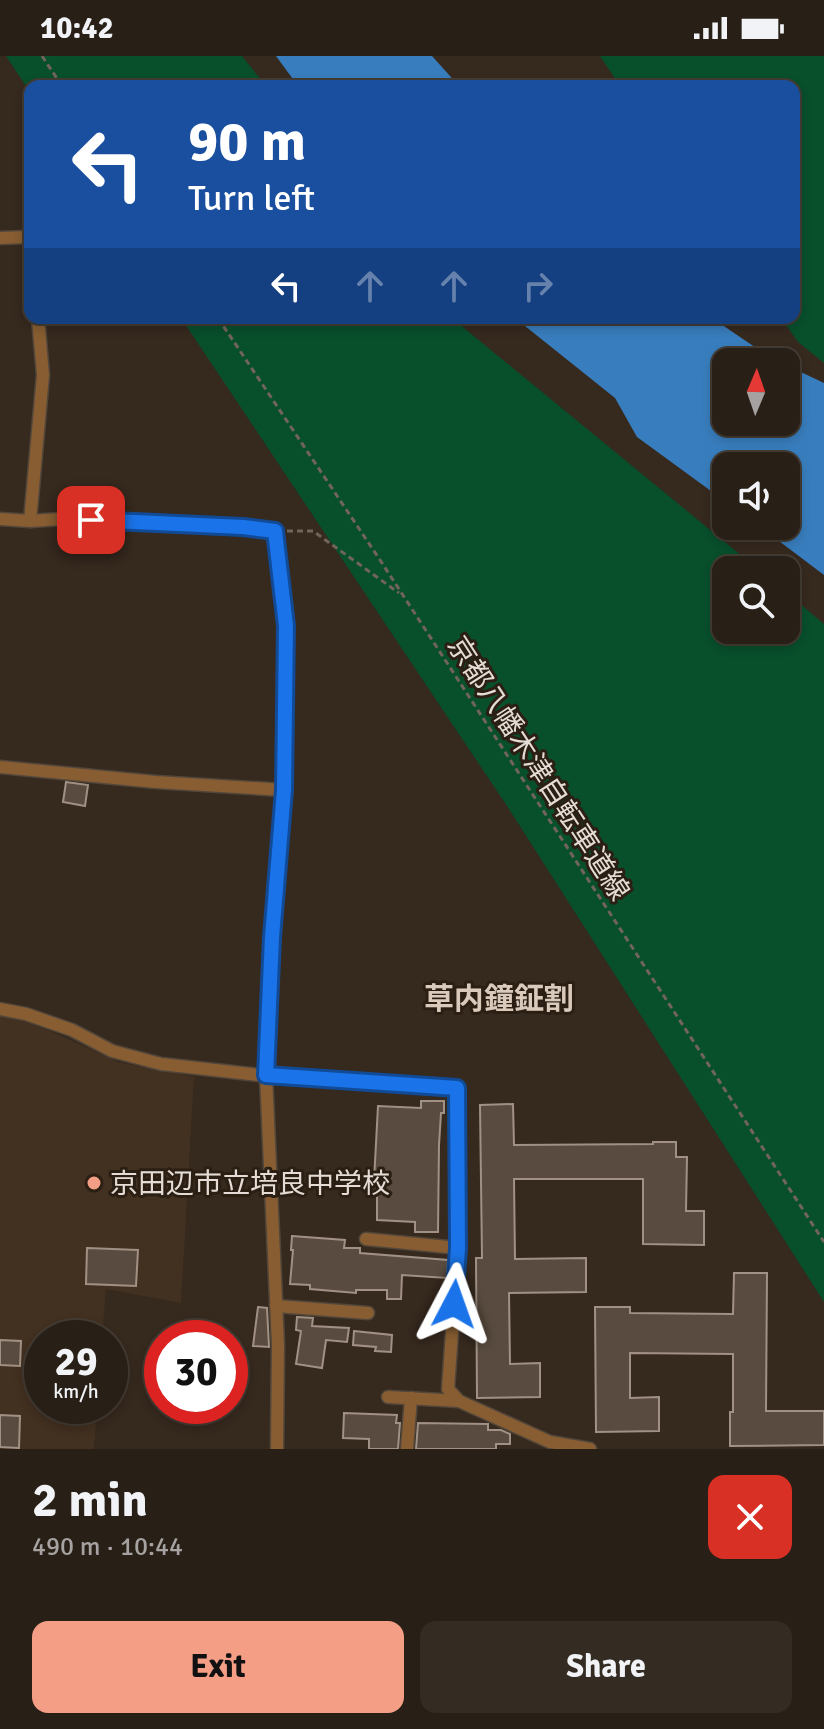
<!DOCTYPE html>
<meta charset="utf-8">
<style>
body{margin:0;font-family:Signika,"Noto Sans JP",sans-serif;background:#342c23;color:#f1f3f6;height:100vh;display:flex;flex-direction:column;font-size:30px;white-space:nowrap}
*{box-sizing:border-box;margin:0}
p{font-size:26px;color:#a5a2a1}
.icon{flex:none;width:44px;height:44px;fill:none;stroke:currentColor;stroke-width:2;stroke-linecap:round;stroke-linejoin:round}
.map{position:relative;height:1393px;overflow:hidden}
.panel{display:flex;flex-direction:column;background:#281f16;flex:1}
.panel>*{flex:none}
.top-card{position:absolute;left:24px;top:24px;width:776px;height:244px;border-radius:16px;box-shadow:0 4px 12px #0003,0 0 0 2px #443d35;background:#1a4fa0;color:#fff;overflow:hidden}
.needle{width:52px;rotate:2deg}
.buttons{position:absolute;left:712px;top:292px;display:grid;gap:16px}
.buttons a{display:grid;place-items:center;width:88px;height:88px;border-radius:16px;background:#281f16;box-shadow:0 4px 12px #0003,0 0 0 2px #443d35;font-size:40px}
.speed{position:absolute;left:24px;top:1264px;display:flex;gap:16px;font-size:40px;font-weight:700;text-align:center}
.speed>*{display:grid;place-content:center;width:104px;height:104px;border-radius:50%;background:#281f16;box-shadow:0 4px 12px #0003,0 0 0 2px #443d35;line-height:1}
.speed small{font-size:20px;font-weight:400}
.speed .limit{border:12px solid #d22;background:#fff;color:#111}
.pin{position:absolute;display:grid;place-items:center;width:68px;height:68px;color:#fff;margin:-34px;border-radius:16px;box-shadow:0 4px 12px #0006}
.me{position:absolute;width:88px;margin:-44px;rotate:4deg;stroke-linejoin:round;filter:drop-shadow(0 0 6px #0008)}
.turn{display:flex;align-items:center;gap:28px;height:168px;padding:0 32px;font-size:36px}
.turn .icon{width:104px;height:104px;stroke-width:2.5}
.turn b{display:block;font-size:56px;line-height:68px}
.lanes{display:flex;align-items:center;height:76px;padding:0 32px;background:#0003;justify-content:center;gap:40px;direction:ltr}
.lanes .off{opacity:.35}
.round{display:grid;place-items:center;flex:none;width:84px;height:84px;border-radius:16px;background:#342c23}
.overview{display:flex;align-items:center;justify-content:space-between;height:136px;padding:0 32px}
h1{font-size:48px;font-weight:700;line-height:60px}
.cta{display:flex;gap:16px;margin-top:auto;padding:16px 32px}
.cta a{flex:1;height:92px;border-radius:16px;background:#f49e86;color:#111;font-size:32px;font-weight:700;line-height:92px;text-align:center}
.cta a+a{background:#342c23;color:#f1f3f6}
.status{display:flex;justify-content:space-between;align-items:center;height:56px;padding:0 40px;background:#281f16;direction:ltr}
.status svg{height:22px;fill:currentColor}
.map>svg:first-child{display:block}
</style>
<div class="status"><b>10:42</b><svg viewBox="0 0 49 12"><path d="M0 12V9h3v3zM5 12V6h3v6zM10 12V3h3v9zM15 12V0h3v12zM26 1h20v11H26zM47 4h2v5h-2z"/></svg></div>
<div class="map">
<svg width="824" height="1393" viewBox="0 0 824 1393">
<rect width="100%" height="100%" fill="#36291e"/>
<path fill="#423020" d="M 0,959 L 29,965 L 118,1006 L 194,1021 L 181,1247 L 106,1233 L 102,1282 L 42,1282 L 42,1350 L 97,1350 L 94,1393 L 0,1393 Z"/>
<g fill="#084f2c">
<path d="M 6,0 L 242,0 L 266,30 L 30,30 L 30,36 Z"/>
<path d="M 600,0 L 824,0 L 824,307 L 798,286 L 781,262 L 794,262 L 794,30 L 620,30 Z"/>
<path d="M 181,262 L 456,262 L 464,272 L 759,514 L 726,514 L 726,574 L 786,574 L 786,536 L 824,568 L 824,1246 L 507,750 Z"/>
</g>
<g fill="#387dbd">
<path d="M 276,0 L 432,0 L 459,30 L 298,30 Z"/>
<path d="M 515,262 L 712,262 L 768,300 L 781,306 L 726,306 L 726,366 L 786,366 L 786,309 L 824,327 L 824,519 L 759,470 L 786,470 L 786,410 L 726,410 L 726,446 L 637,381 L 615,342 Z"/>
</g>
<g fill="#594b3f" stroke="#a19184" stroke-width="2">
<path d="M 66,726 L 88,729 L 85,750 L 63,746 Z"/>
<path d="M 421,1045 L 444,1045 L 444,1057 L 441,1057 L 439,1089 L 438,1176 L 415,1176 L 415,1166 L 377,1164 L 377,1138 L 368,1137 L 369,1125 L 374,1125 L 378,1050 L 421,1052 Z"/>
<path d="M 513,1048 L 514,1089 L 653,1088 L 653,1086 L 676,1086 L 676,1101 L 687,1101 L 686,1155 L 704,1155 L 704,1189 L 643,1188 L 643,1123 L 514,1123 L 515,1203 L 586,1202 L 586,1236 L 509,1237 L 510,1308 L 540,1307 L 540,1341 L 477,1342 L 476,1202 L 482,1202 L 480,1049 Z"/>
<path d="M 292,1180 L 345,1184 L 344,1192 L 360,1192 L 360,1197 L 448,1204 L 447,1222 L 402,1219 L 401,1243 L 387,1243 L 387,1234 L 356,1234 L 356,1237 L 310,1233 L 310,1229 L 290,1228 L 293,1194 L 291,1194 Z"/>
<path d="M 87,1192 L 138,1194 L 136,1230 L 86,1228 Z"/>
<path d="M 734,1217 L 767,1217 L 766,1355 L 824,1355 L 824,1389 L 730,1390 L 730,1356 L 733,1356 L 733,1298 L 630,1297 L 630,1342 L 659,1341 L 659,1375 L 596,1376 L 595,1251 L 630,1251 L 630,1257 L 733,1258 Z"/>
<path d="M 258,1251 L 267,1252 L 269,1291 L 253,1290 Z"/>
<path d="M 297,1261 L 313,1262 L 312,1270 L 349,1272 L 347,1286 L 326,1284 L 322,1312 L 296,1308 L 301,1275 L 296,1274 Z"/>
<path d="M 354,1275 L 392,1279 L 391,1296 L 375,1295 L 376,1291 L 353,1289 Z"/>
<path d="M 0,1284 L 21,1285 L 20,1310 L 0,1309 Z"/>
<path d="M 344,1357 L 397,1359 L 396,1367 L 400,1367 L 398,1393 L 369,1393 L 369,1383 L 343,1382 Z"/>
<path d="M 0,1359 L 20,1360 L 19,1392 L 0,1391 Z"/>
<path d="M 418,1367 L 488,1368 L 488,1374 L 501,1374 L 510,1378 L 510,1388 L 496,1388 L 496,1393 L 416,1393 Z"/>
</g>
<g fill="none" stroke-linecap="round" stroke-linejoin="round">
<g stroke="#52463b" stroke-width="15">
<g id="minor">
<path d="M 0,182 L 27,181 L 30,186"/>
<path d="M 0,463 L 30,465 L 61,463 L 243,471 L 275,475 L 286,570 L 284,734 L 272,881 L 266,1019 L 278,1289 L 277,1393"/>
<path d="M 30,465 L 43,319 L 38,262"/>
<path d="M 0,711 L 156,726 L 284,734"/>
<path d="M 0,953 L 26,958 L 72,974 L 112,995 L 161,1008 L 277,1021 L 457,1032 L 458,1192 L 448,1333 L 459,1345 L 550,1386 L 590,1393"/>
<path d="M 366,1183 L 458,1192"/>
<path d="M 276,1250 L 368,1257"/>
<path d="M 388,1341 L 459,1345"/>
<path d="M 407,1393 L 411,1342"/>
</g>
</g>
<g stroke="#71655b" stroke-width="3" stroke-dasharray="6 4" stroke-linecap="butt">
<path d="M 42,0 L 62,30"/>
<path d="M 218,262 L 382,507 L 824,1186"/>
<path d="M 287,475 L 313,475 L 399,537"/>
</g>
<use href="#minor" stroke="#875d31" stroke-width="12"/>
</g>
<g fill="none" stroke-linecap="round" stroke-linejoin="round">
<g stroke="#114b97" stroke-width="20">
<path id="route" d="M 91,464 L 243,471 L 275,475 L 286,570 L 284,734 L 272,881 L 266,1019 L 457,1032 L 458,1192 L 454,1248"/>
</g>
<use href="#route" stroke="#1a73e8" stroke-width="14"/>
</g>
<circle fill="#f49e86" stroke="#2b1f14" stroke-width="3" cx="94" cy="1127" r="8"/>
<g text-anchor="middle" stroke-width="6" stroke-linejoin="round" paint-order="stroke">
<g font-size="28" fill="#e5ddd5" stroke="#2b1f14">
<text transform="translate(539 712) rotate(57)" y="10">京都八幡木津自転車道線</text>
</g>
<g font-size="28" fill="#e5ddd5" stroke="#2b1f14" text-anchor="start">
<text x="110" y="1137">京田辺市立培良中学校</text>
</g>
<g font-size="30" font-weight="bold" fill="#dacabb" stroke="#2b1f14">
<text x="499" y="953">草内鐘鉦割</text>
</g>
</g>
</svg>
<div class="buttons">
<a><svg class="needle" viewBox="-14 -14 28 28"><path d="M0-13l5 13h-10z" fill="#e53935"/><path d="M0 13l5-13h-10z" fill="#a5a2a1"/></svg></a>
<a><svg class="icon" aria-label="sound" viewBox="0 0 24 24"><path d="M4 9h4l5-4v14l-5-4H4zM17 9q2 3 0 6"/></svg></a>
<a><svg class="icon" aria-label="search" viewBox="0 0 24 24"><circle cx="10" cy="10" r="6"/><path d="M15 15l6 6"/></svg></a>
</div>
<div class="speed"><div>29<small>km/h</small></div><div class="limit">30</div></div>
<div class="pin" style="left:91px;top:464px;background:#d93025"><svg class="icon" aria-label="arrive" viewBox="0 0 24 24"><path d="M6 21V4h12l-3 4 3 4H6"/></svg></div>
<svg class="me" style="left:454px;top:1248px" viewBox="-20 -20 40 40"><path d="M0-17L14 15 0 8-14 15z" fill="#1a73e8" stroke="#fff" stroke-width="4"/></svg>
<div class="top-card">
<div class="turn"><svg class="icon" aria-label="left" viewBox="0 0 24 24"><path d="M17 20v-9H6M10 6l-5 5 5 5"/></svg><div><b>90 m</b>Turn left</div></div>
<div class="lanes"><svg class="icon" aria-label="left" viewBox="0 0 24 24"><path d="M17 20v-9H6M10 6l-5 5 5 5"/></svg><svg class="icon off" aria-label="ahead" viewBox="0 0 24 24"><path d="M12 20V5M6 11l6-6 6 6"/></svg><svg class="icon off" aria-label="ahead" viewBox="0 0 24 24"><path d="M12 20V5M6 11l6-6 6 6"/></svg><svg class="icon off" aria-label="right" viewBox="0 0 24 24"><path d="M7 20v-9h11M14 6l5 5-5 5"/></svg></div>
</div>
</div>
<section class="panel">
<div class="overview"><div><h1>2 min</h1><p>490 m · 10:44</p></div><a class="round" style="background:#d93025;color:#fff"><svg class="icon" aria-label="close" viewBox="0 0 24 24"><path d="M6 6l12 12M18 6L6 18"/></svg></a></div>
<div class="cta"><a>Exit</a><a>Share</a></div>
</section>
